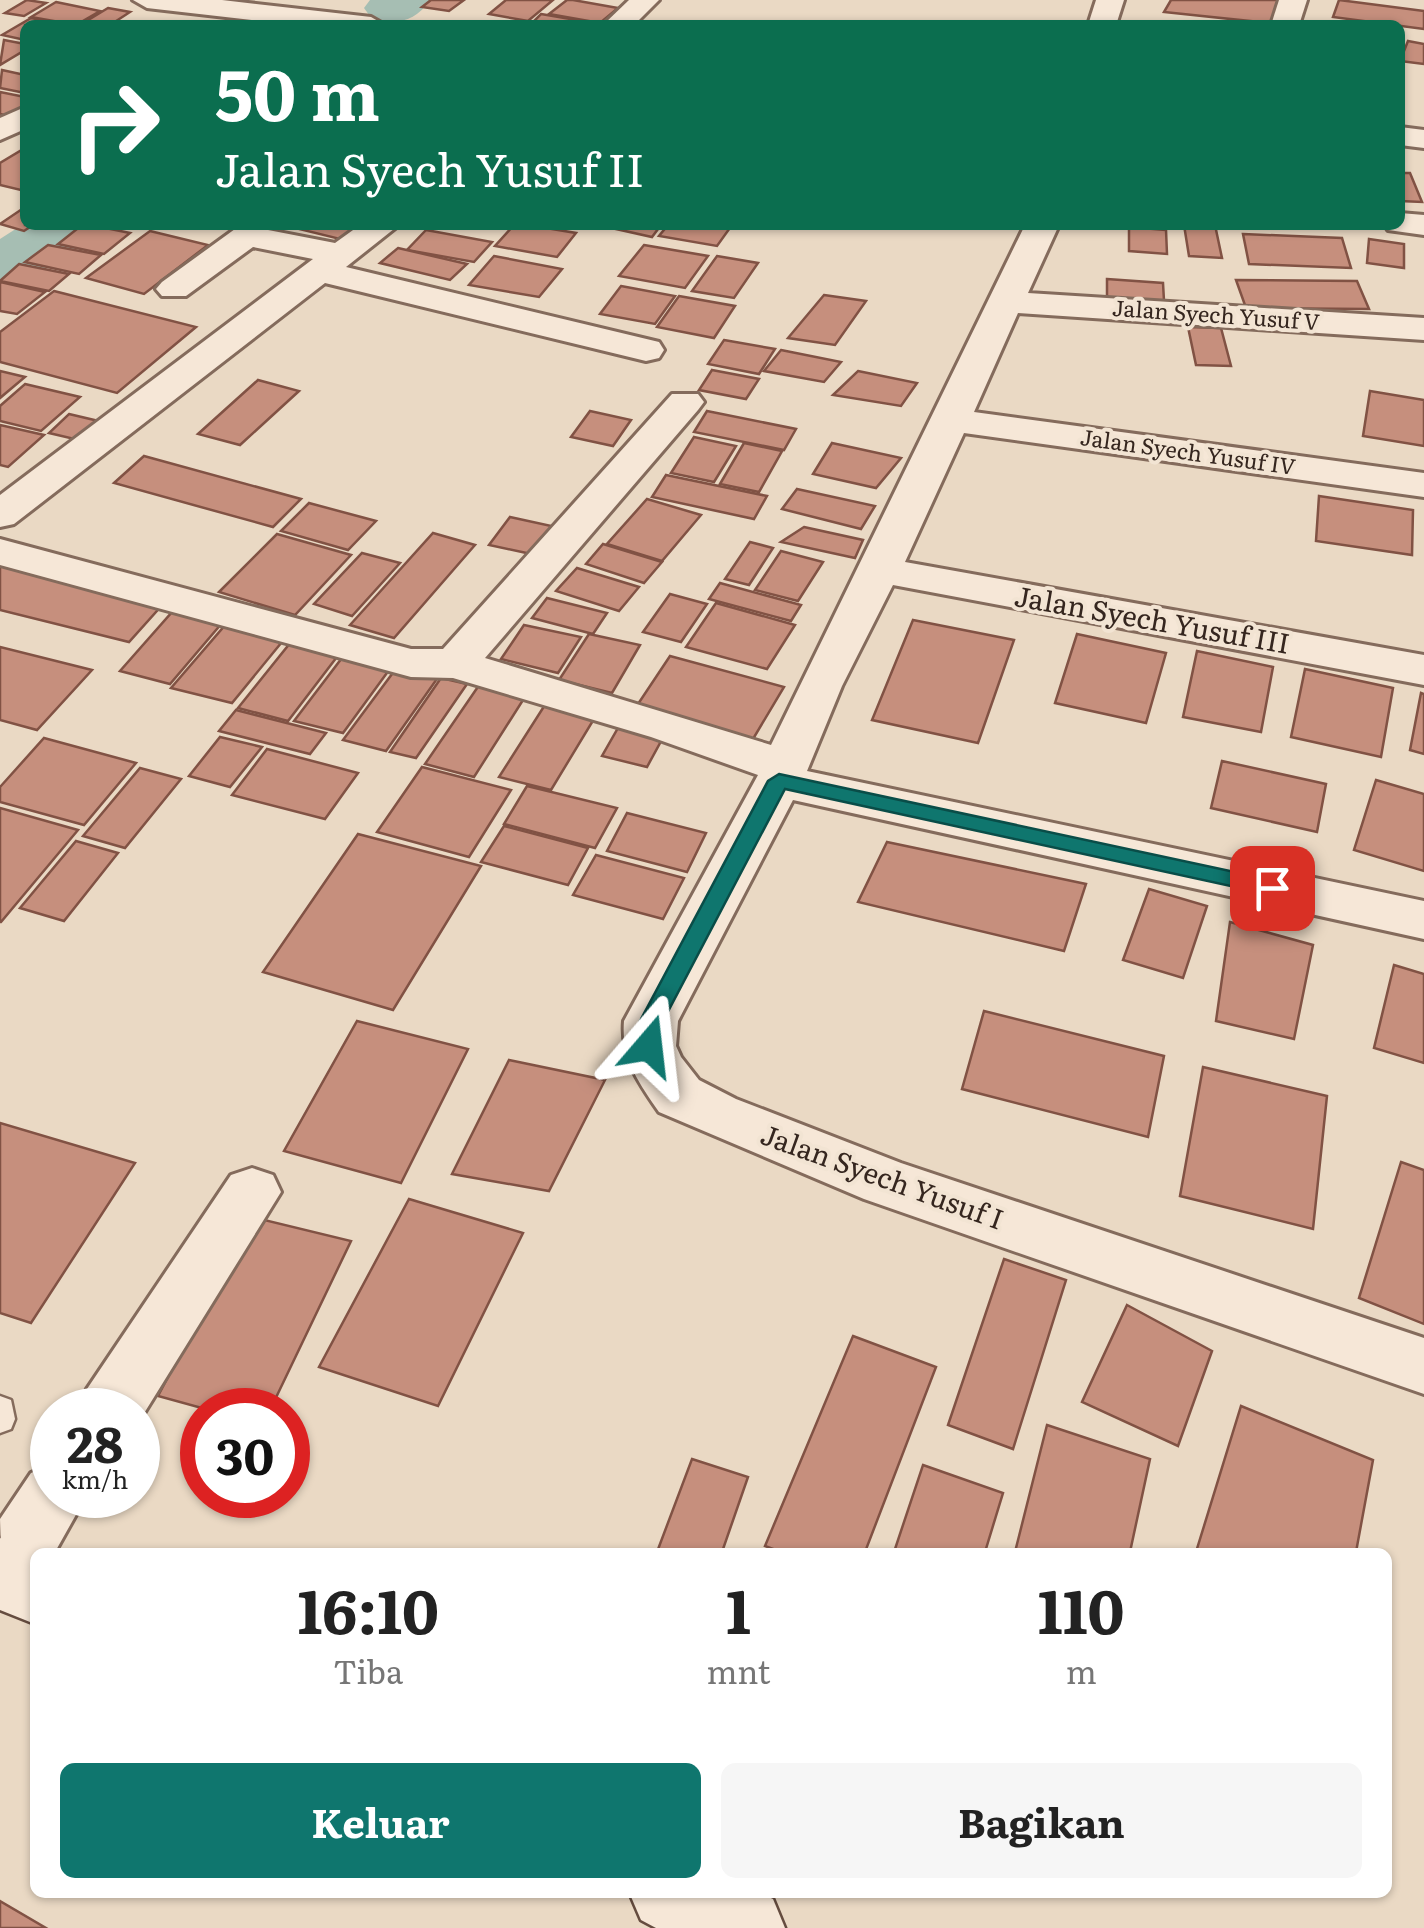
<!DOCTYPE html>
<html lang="id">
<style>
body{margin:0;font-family:Literata,serif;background:#f6f6f6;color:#222;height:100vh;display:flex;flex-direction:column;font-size:38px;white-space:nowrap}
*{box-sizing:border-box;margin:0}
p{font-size:32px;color:#767676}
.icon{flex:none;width:55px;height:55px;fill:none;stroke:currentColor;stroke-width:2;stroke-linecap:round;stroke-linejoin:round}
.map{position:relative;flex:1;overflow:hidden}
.details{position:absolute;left:30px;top:1548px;width:1362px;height:350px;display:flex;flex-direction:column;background:#fff;border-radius:15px;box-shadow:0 2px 8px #0004}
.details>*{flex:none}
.banner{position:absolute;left:20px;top:20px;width:1385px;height:210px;border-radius:15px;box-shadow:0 2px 8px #0004;background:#0b6e4f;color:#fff;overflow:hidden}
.speed{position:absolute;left:30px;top:1388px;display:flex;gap:20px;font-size:50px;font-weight:700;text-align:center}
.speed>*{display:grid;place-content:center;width:130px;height:130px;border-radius:50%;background:#fff;box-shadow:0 2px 8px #0004;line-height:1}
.speed small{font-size:25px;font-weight:400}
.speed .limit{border:15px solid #d22;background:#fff;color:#111}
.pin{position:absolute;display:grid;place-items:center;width:85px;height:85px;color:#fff;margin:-42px;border-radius:20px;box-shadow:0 5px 15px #0006}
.me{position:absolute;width:110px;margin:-55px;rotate:17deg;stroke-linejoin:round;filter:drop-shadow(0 0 8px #0008)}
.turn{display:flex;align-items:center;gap:35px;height:210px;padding:0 30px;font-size:45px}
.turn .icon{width:130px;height:130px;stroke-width:2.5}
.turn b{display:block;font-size:70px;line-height:85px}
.eta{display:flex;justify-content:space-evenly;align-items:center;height:170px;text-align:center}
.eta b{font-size:60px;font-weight:700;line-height:70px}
.button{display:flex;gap:20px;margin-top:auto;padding:20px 30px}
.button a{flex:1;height:115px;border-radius:15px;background:#0f766e;color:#fff;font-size:40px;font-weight:700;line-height:115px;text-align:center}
.button a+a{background:#f6f6f6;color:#222}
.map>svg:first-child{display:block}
</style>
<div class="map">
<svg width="1424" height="1928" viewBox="0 0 1424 1928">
<rect width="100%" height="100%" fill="#ead9c4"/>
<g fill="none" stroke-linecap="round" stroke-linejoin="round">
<g fill="#a6beb3" fill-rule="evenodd">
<path d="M 370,0 L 430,0 C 415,22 397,25 372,19 L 364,8 Z"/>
<path d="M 25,223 L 25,225 L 97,225 C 77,254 34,279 0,288 L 0,239 Z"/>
</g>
</g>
<g fill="#c68f7d" stroke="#815244" stroke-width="2.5">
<path d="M 27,0 L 46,3 L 24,16 L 5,13 Z"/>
<path d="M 431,0 L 464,0 L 449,11 L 422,7 Z"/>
<path d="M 506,0 L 553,0 L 528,21 L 489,14 Z"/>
<path d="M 567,0 L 573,0 L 618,8 L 600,23 L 549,14 Z"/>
<path d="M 1171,0 L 1288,0 L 1278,24 L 1164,12 Z"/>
<path d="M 1339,0 L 1424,11 L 1424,29 L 1333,17 Z"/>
<path d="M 56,2 L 100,11 L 76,25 L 31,17 Z"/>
<path d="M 108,8 L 130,12 L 110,25 L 80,25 Z"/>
<path d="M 541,14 L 594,23 L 534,21 Z"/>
<path d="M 31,18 L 67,25 L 25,25 L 25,40 L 2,35 Z"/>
<path d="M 4,40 L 25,44 L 25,50 L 0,65 Z"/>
<path d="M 1408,41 L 1424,44 L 1424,64 L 1400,61 Z"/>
<path d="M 2,70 L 25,75 L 25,93 L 0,88 Z"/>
<path d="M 0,92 L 25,97 L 25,110 L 14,117 L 0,114 Z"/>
<path d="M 25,148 L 25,191 L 0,185 L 0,163 Z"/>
<path d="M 1400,173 L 1410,173 L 1422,202 L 1400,201 Z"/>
<path d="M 25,207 L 25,225 L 33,225 L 24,231 L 0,224 Z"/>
<path d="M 82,225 L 91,225 L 130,233 L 104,254 L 58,244 Z"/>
<path d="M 299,225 L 367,225 L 348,241 L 295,228 Z"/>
<path d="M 514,225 L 528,225 L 576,233 L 557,257 L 495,246 Z"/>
<path d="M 598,225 L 661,225 L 652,237 Z"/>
<path d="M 668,225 L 732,225 L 717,246 L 659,236 Z"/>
<path d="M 1184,225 L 1215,225 L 1222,258 L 1189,256 Z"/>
<path d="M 1129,227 L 1166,230 L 1167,254 L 1129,251 Z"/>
<path d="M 426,230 L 492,242 L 474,262 L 407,250 Z"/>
<path d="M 150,231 L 208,245 L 144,294 L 86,278 Z"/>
<path d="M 1243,234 L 1342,238 L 1351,268 L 1249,264 Z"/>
<path d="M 1369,239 L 1404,244 L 1404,268 L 1367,263 Z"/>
<path d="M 48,245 L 101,255 L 79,274 L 25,262 Z"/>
<path d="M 644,245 L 708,256 L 685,288 L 619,276 Z"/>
<path d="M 398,248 L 467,264 L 450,280 L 380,263 Z"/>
<path d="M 494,256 L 562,269 L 539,297 L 469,285 Z"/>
<path d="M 717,256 L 758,263 L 734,298 L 692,291 Z"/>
<path d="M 19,264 L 69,274 L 49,291 L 0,281 Z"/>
<path d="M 1107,279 L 1163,283 L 1164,301 L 1107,297 Z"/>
<path d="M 1236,280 L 1357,281 L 1369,309 L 1246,308 Z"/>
<path d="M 0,282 L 45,292 L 17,314 L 0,311 Z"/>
<path d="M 621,286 L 675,296 L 655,324 L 600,314 Z"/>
<path d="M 54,291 L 196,327 L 117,393 L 0,362 L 0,332 Z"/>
<path d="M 824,295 L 866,301 L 835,345 L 788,338 Z"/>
<path d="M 679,296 L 735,306 L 714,338 L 657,327 Z"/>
<path d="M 1188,327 L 1221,328 L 1231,366 L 1196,365 Z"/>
<path d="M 724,340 L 775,349 L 759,374 L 708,364 Z"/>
<path d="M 781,350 L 841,362 L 824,382 L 764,371 Z"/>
<path d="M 712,370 L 759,379 L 746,399 L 699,390 Z"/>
<path d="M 0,371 L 25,377 L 0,398 Z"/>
<path d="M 858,371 L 917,383 L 901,406 L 833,395 Z"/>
<path d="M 258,380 L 299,391 L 240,445 L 198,434 Z"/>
<path d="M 25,384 L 80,397 L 41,431 L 0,421 L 0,406 Z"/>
<path d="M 1370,391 L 1424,400 L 1424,446 L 1363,436 Z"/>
<path d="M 590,411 L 631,420 L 613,446 L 571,437 Z"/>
<path d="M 707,411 L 796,429 L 784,450 L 694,432 Z"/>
<path d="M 69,414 L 107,423 L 87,442 L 49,433 Z"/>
<path d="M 0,425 L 44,435 L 8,467 L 0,465 Z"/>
<path d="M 694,437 L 736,446 L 714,482 L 671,473 Z"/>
<path d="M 744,443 L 782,451 L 759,492 L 720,484 Z"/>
<path d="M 832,443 L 901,458 L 876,488 L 813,474 Z"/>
<path d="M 144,456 L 301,499 L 273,527 L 114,483 Z"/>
<path d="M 666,475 L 767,496 L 754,519 L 652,497 Z"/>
<path d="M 797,489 L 875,506 L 861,529 L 782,509 Z"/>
<path d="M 1319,496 L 1413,510 L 1412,555 L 1316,541 Z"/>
<path d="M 647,499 L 701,515 L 662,561 L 607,544 Z"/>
<path d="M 309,503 L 376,521 L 348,550 L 281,531 Z"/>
<path d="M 510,517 L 556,527 L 536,555 L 489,545 Z"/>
<path d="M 804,527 L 863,540 L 855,558 L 781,542 Z"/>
<path d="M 433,533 L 475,545 L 394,638 L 350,625 Z"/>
<path d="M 277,534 L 351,555 L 295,615 L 219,592 Z"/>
<path d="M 750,542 L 773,548 L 749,585 L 725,579 Z"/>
<path d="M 603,544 L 662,562 L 644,583 L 586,564 Z"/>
<path d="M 781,551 L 823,562 L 798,601 L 755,590 Z"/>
<path d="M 362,553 L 400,563 L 352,616 L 314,604 Z"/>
<path d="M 0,564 L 164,603 L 129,642 L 0,610 Z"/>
<path d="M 577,568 L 639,587 L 619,611 L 556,591 Z"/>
<path d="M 720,583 L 801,605 L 791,621 L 709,599 Z"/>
<path d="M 670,594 L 707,604 L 681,642 L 643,632 Z"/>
<path d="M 547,598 L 607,613 L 593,634 L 532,618 Z"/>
<path d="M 716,603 L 795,625 L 767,669 L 686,647 Z"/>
<path d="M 173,611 L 222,623 L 170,684 L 120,671 Z"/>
<path d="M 913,620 L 1014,640 L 978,743 L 872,720 Z"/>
<path d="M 227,623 L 286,637 L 232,703 L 171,688 Z"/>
<path d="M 524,625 L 581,637 L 558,673 L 501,659 Z"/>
<path d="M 589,634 L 640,645 L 612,693 L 559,680 Z"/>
<path d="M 1077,634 L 1166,653 L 1146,723 L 1055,703 Z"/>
<path d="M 295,637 L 343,649 L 288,721 L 238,708 Z"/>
<path d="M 0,647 L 92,670 L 37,730 L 0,720 Z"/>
<path d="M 1197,651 L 1273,667 L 1261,732 L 1183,717 Z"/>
<path d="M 345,654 L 392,666 L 343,733 L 294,721 Z"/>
<path d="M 670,656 L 784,687 L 753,739 L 636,707 Z"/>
<path d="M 398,666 L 439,676 L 386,751 L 343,740 Z"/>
<path d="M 1305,669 L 1393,688 L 1381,757 L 1291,737 Z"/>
<path d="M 441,678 L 467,684 L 416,758 L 390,752 Z"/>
<path d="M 484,678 L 530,689 L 474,777 L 425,764 Z"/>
<path d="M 1421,693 L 1424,694 L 1424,754 L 1410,750 Z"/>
<path d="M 550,697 L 600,709 L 551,790 L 499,777 Z"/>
<path d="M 236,710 L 326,733 L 310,754 L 219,731 Z"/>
<path d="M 622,721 L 666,732 L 647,767 L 602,756 Z"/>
<path d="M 220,737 L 262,747 L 230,787 L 189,776 Z"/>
<path d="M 44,738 L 136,763 L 84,825 L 0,802 L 0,787 Z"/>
<path d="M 267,749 L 358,773 L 325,819 L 232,795 Z"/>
<path d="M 1222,761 L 1326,784 L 1317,832 L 1211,808 Z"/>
<path d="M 422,767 L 511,790 L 469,857 L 377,832 Z"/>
<path d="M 140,768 L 181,779 L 125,848 L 83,836 Z"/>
<path d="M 1376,780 L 1424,794 L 1424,871 L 1354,850 Z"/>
<path d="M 527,786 L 617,808 L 595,848 L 504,824 Z"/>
<path d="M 0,808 L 78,830 L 1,922 L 0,922 Z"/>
<path d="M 627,813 L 706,833 L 687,872 L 607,851 Z"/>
<path d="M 504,826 L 588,848 L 568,885 L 481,862 Z"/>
<path d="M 358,834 L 481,866 L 393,1010 L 263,972 Z"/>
<path d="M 76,841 L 118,853 L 64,921 L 20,908 Z"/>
<path d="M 887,842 L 1086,884 L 1064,951 L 858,902 Z"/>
<path d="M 596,855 L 684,878 L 663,919 L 573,895 Z"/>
<path d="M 1149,889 L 1207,906 L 1183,978 L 1123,960 Z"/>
<path d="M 1230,922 L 1313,945 L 1294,1039 L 1216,1021 Z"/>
<path d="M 1394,965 L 1424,974 L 1424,1063 L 1374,1048 Z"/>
<path d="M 984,1011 L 1164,1056 L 1148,1137 L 962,1089 Z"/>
<path d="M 357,1021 L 468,1049 L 401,1183 L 284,1151 Z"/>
<path d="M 509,1060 L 605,1080 L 549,1191 L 452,1174 Z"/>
<path d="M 1203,1067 L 1327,1096 L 1313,1229 L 1180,1196 Z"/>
<path d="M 0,1123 L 135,1163 L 31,1323 L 0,1313 Z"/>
<path d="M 1401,1162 L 1424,1170 L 1424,1324 L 1359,1298 Z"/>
<path d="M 409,1199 L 523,1233 L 438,1406 L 319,1367 Z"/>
<path d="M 252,1217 L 351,1241 L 270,1410 L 209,1410 L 158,1396 Z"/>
<path d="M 1004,1259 L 1066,1280 L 1013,1449 L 948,1425 Z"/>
<path d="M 1127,1305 L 1212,1351 L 1178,1446 L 1082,1402 Z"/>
<path d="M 853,1336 L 936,1367 L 865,1552 L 781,1552 L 765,1546 Z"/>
<path d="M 1241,1406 L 1373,1460 L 1356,1552 L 1196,1552 Z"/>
<path d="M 1047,1425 L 1150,1459 L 1130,1552 L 1015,1552 Z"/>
<path d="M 692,1459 L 748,1477 L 722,1552 L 657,1552 Z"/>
<path d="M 923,1465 L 1003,1493 L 985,1552 L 894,1552 Z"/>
<path d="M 0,1901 L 46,1928 L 0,1928 Z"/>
</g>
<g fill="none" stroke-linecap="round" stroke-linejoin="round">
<g stroke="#846b5c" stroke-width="5">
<path id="lane" d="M 0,1396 L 11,1400 L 15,1419 L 11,1429 L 0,1433 Z"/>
</g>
<g stroke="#846b5c" stroke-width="6">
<g id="street">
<path d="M 133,0 L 222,0 L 371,17 L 385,25 L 296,25 L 147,8 Z"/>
<path d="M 629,0 L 659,0 L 634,25 L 603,25 Z"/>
<path d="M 1096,0 L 1124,0 L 1116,25 L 1088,25 Z"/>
<path d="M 1279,0 L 1307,0 L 1299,25 L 1271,25 Z"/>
<path d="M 25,107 L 25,129 L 0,140 L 0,118 Z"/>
<path d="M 1400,127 L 1424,130 L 1424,148 L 1400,145 Z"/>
<path d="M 1400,213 L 1424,215 L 1424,235 L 1388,230 L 1385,225 L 1400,225 Z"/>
<path d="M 360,225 L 399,225 L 346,267 L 659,342 L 664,350 L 659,358 L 646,361 L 325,283 L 14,524 L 0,527 L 0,495 L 313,259 L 253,247 L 186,296 L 162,296 L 156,289 L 162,282 L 235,229 L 247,226 L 335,243 Z"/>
<path d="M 1025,225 L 1059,225 L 1028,293 L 1424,318 L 1424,340 L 1018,313 L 974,412 L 1424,473 L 1424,497 L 964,433 L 905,562 L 1424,655 L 1424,685 L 893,585 L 842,686 L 807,771 L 1424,901 L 1424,939 L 793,800 L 678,1021 L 676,1046 L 681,1057 L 699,1080 L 736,1099 L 901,1163 L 1424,1338 L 1424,1394 L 864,1199 L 659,1112 C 638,1082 621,1058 624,1021 L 758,775 L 651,737 L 453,678 L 411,677 L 0,565 L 0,539 L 411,649 L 443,649 L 672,394 L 698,394 L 704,402 L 698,410 L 485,658 L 771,745 Z"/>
<path d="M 252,1168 L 273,1175 L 281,1192 L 138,1423 L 138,1410 L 78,1410 L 87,1389 L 231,1175 Z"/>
<path d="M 52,1464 L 52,1495 L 87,1495 L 55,1552 L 35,1552 C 35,1588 37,1594 3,1607 L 0,1519 L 31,1473 Z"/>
</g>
</g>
<g stroke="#654c3f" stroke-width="5">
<g id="secondary">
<path d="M 0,1538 L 35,1553 L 35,1624 L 0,1610 Z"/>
<path d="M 629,1892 L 758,1892 L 773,1899 L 785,1928 L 656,1928 L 641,1920 Z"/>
</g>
</g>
<use href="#lane" fill="#f6e7d7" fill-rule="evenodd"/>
<use href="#street" fill="#f6e7d7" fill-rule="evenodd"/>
<use href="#secondary" fill="#f6e7d7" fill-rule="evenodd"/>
</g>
<path fill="#0f766e" stroke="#0a4d48" stroke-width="2.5" d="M 779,774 L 1272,880 L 1283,888 L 1272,895 L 785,789 L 663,1021 L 657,1052 L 641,1052 L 640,1021 L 768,781 Z"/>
<g text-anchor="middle" stroke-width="8" stroke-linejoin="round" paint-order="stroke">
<g font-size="22" fill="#35261f" stroke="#f2e4d3">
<text transform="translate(1216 315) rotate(4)" y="8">Jalan Syech Yusuf V</text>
<text transform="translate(1188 452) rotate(8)" y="8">Jalan Syech Yusuf IV</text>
</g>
<g font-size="28" fill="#35261f" stroke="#f2e4d3">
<text transform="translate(1152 620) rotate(10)" y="10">Jalan Syech Yusuf III</text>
<text transform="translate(882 1177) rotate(20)" y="10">Jalan Syech Yusuf I</text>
</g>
</g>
</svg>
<div class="speed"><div>28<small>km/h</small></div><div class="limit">30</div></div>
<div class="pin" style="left:1272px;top:888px;background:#d93025"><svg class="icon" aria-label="arrive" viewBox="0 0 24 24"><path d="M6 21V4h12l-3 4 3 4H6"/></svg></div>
<svg class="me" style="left:649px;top:1046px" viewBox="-20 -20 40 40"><path d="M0-17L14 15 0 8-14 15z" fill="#0f766e" stroke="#fff" stroke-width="4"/></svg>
<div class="banner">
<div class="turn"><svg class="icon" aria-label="right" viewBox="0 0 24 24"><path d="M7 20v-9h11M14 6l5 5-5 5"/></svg><div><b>50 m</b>Jalan Syech Yusuf II</div></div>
</div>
<section class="details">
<div class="eta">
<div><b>16:10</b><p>Tiba</p></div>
<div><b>1</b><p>mnt</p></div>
<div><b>110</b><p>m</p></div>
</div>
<div class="button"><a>Keluar</a><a>Bagikan</a></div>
</section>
</div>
